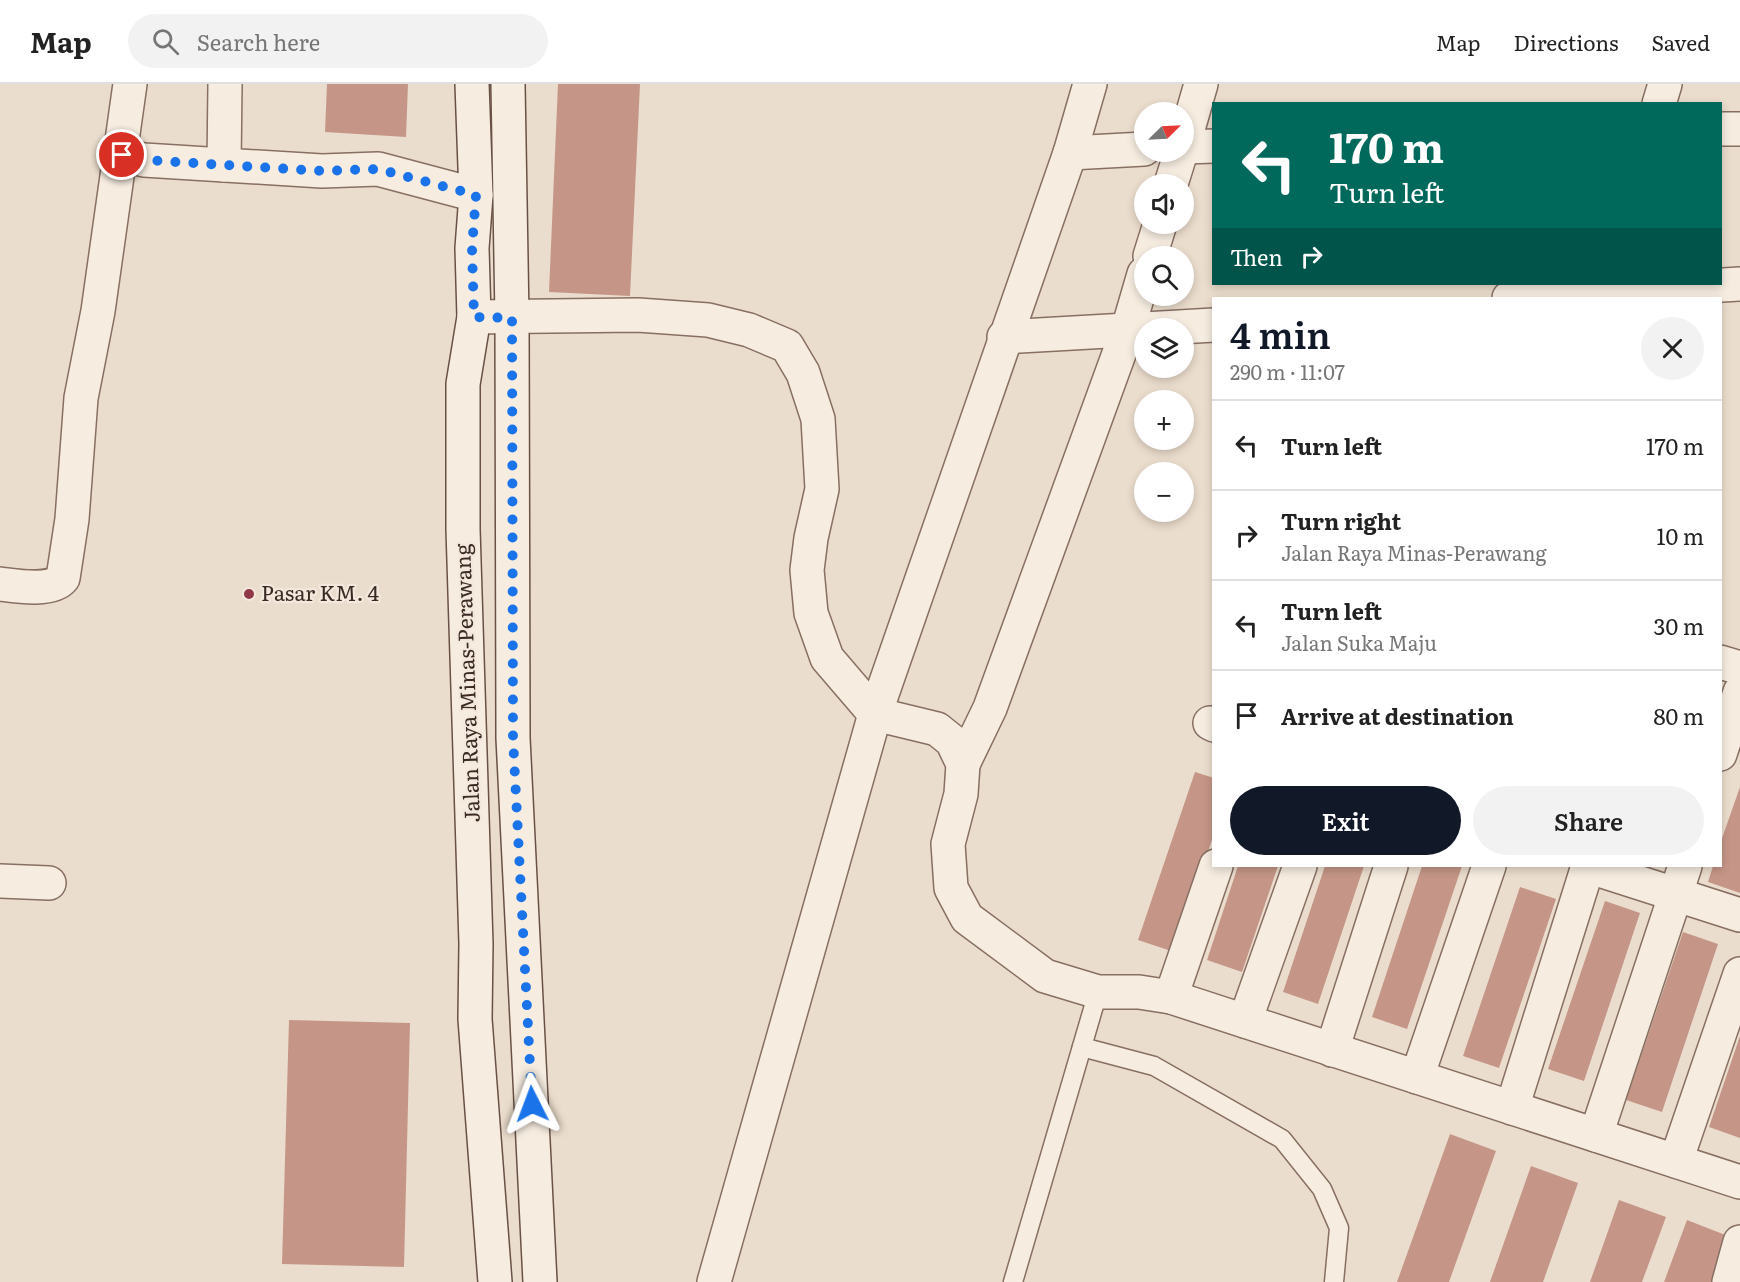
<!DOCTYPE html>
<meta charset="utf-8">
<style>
body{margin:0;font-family:Literata,serif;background:#f2f2f2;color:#222;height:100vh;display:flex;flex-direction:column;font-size:22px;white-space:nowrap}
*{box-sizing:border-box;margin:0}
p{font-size:20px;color:#767676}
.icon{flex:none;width:33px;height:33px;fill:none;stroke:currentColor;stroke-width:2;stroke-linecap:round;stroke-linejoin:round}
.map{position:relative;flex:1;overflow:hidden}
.side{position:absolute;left:1212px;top:213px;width:510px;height:570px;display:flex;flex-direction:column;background:#fff;border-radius:0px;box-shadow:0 3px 9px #0003}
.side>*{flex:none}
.guide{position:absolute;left:1212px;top:18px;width:510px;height:183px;border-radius:0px;box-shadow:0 3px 9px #0003;background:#00695c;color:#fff;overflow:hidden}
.needle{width:39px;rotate:66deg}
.buttons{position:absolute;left:1134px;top:18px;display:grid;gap:12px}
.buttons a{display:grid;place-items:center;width:60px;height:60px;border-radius:50%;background:#fff;box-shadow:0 3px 9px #0003;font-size:30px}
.pin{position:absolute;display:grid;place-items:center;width:51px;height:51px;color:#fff;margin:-26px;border:3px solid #fff;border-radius:50%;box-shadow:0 2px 6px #0007}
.me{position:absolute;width:66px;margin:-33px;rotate:357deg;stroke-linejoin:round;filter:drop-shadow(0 0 4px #0008)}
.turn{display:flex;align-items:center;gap:21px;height:126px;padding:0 18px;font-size:27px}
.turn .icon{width:78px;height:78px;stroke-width:2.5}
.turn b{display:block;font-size:42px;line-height:51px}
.then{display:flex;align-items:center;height:57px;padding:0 18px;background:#0003;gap:12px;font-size:22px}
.round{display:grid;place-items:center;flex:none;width:63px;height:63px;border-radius:32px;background:#f2f2f2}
.headline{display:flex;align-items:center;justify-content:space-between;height:102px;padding:0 18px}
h1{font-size:36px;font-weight:600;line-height:45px;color:#111827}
.cta{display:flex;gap:12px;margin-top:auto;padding:12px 18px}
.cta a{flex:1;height:69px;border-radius:36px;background:#111827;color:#fff;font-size:24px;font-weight:600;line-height:69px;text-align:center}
.cta a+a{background:#f2f2f2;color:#222}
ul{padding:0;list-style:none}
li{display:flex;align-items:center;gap:18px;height:90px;padding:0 18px;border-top:2px solid #e0e0e0}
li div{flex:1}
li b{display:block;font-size:22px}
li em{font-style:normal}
header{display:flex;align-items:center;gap:36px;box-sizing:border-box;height:84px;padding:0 30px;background:#fff;border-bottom:2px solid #e0e0e0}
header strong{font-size:28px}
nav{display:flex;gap:33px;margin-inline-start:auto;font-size:21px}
.search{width:420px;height:54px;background:#f2f2f2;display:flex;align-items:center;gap:15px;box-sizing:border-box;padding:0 21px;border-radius:33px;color:#767676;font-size:22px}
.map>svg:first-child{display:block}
</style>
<header>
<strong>Map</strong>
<div class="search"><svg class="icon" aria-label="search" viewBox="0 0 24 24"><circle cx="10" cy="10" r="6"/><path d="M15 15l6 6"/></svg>Search here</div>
<nav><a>Map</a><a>Directions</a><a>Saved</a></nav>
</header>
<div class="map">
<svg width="1740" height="1198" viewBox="0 0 1740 1198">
<rect width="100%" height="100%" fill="#ebddcd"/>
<g fill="#c59687">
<path d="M 327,0 L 408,0 L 406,53 L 325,48 Z"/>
<path d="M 558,0 L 640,0 L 630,212 L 549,208 Z"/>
<path d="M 1195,688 L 1214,694 L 1214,750 L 1174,868 L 1138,856 Z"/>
<path d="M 1740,703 L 1740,809 L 1708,798 L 1713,782 L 1720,782 L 1720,760 Z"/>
<path d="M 1238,782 L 1278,782 L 1242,888 L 1207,876 Z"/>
<path d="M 1325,782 L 1364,782 L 1318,920 L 1283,908 Z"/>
<path d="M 1422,782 L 1462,782 L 1407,945 L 1372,933 Z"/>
<path d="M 1520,803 L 1556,815 L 1499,984 L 1463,972 Z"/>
<path d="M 1605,817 L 1640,829 L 1584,997 L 1548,985 Z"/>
<path d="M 1683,848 L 1718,860 L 1662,1028 L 1626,1016 Z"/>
<path d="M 289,936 L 410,939 L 404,1183 L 282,1180 Z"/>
<path d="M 1740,952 L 1740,1054 L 1709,1043 Z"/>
<path d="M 1450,1050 L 1496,1067 L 1449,1198 L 1397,1198 Z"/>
<path d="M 1531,1082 L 1578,1099 L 1543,1198 L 1490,1198 Z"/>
<path d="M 1619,1116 L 1666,1133 L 1642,1198 L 1590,1198 Z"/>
<path d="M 1687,1136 L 1733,1154 L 1717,1198 L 1664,1198 Z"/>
</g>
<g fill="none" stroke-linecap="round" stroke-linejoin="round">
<g stroke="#876f62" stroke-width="21">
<g id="service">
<path d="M 1082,963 L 1154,982 L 1282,1055 L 1322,1105 L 1339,1144 L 1334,1198"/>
<path d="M 1013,1198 L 1098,908"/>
</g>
</g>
<g stroke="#876f62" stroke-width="36">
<g id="minor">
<path d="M 1659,20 L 1665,0"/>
<path d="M 1720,45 L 1740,45"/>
<path d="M 1184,59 L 1201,0"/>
<path d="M 1184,63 L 1214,62"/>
<path d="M 1070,69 L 1144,65"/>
<path d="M 122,71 L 144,76 L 322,87 L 378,85 L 476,111"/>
<path d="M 224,81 L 225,0"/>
<path d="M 1171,100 L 1181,68"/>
<path d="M 1150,172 L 1160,140"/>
<path d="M 1509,214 L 1740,200"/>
<path d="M 474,233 L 638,231 L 708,236 L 749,246 L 787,262 L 803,289 L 818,335 L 822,405 L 811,454 L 807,486 L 811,529 L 827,574 L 875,630 L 937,645 L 952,657 L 963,680 L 961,710 L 948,760 L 951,804 L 967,834 L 1045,892 L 1098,908 L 1139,908 L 1171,913 L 1740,1098"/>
<path d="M 1004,253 L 1214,241"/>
<path d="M 0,500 C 16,502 52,508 63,494 L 72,435 L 81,314 L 98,227 L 130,0"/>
<path d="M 1720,578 L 1740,584"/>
<path d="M 1210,639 L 1214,641"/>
<path d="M 1720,670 L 1740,608"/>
<path d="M 963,680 L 990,624 L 1128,245 L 1144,190"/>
<path d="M 1587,782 L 1740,831"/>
<path d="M 0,797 L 49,799"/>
<path d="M 1171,913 L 1216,782"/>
<path d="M 1245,937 L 1300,782"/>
<path d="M 1332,966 L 1391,782"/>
<path d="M 1417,993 L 1489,782"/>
<path d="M 1512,1024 L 1588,782"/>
<path d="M 1596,1051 L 1685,782"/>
<path d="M 1676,1077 L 1740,890"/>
<path d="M 714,1198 L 875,630 L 1070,69 L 1090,0"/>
<path d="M 1729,1198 L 1740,1158"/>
</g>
</g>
<g stroke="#695145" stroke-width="36">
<g id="secondary">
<path d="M 472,0 L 476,111 L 472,164 L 474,233 L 463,300 L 463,445 L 476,860 L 475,935 L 495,1198"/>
<path d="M 508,0 L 512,234 L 513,654 L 540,1198"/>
</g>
</g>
<use href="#service" stroke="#f6ece0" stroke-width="18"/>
<use href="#minor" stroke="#f6ece0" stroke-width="33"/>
<use href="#secondary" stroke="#f6ece0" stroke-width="33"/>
</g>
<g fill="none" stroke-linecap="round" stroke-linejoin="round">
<path stroke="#1a73e8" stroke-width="10" stroke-dasharray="0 18" d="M 122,71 L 144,76 L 322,87 L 378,85 L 476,111 L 472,164 L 474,233 L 512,234 L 513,654 L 532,1020"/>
</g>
<circle fill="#903848" stroke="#f3e8dc" stroke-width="2" cx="249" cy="510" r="6"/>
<g text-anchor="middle" stroke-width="4.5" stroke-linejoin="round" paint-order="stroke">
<g font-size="21" fill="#3a2a23" stroke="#f3e8dc" text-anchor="start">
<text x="261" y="517">Pasar KM. 4</text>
</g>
<g font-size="21" fill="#3a2a23" stroke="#f3e8dc">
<text transform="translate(468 599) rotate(-92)" y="7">Jalan Raya Minas-Perawang</text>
</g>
</g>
</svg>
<div class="buttons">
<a><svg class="needle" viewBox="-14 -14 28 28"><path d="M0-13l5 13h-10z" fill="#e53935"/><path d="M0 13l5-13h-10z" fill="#767676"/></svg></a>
<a><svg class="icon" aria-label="sound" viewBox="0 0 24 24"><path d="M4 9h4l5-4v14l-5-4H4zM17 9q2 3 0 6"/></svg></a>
<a><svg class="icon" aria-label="search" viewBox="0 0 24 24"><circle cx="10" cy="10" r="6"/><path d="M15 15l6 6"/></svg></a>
<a><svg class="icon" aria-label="layers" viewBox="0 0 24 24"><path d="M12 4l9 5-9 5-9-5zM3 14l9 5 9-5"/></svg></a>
<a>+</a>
<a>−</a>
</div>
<div class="pin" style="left:122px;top:71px;background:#d93025"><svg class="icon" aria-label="arrive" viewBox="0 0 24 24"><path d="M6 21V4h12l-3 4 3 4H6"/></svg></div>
<svg class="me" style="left:532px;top:1020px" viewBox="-20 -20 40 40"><path d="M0-17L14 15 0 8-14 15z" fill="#1a73e8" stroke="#fff" stroke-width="4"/></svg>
<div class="guide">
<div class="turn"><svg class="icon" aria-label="left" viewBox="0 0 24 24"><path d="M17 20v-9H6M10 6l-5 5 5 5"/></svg><div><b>170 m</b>Turn left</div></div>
<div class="then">Then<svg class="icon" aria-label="right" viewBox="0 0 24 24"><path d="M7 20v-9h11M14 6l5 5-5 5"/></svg></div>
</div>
<section class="side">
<div class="headline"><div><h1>4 min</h1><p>290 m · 11:07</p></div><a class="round"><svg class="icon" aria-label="close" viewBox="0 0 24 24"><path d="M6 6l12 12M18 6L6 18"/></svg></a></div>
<ul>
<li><svg class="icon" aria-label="left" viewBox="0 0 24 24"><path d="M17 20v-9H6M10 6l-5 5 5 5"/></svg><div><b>Turn left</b></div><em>170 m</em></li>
<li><svg class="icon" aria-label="right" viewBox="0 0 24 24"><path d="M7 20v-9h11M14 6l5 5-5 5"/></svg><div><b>Turn right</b><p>Jalan Raya Minas-Perawang</p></div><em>10 m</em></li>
<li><svg class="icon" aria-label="left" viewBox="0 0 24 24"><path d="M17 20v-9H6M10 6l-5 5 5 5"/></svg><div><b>Turn left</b><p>Jalan Suka Maju</p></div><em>30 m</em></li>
<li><svg class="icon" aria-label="arrive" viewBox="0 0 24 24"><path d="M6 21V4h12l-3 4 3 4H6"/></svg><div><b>Arrive at destination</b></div><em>80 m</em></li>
</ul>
<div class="cta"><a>Exit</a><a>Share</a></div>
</section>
</div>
